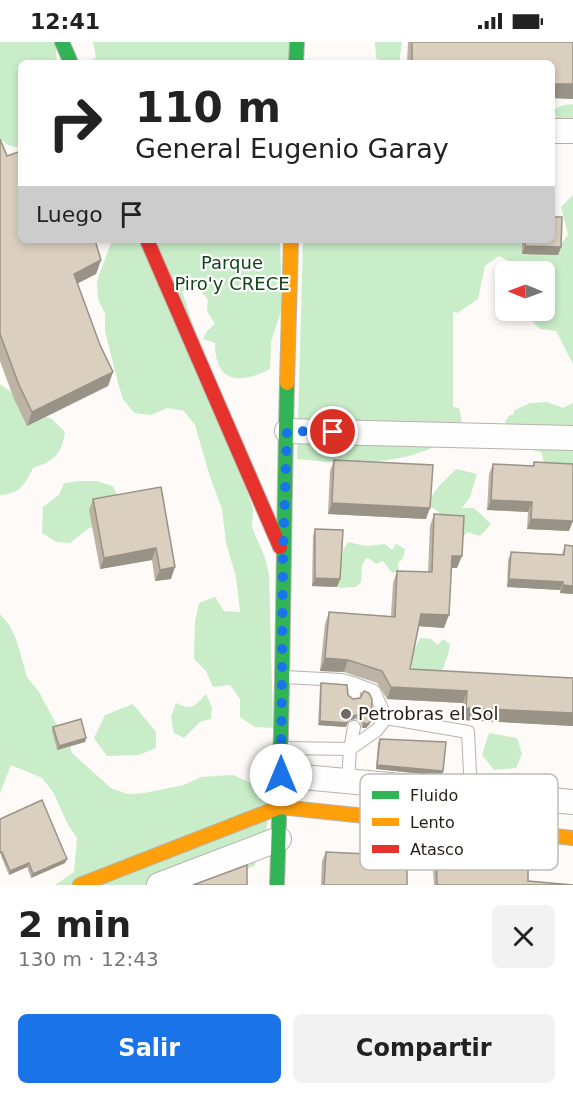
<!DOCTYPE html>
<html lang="es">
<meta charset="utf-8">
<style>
body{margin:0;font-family:"DejaVu Sans",sans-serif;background:#f2f2f2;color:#222;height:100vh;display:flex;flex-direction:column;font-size:22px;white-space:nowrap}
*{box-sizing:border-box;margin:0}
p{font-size:20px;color:#767676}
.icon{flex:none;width:33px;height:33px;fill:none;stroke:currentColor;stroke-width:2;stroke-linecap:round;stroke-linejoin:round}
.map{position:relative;height:843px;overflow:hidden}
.panel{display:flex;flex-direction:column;background:#fff;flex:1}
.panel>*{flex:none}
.hud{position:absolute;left:18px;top:18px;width:537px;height:183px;border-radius:9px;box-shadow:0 3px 9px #0003;background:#fff;color:#222;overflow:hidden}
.needle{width:39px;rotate:271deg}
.tools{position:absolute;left:495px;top:219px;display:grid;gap:12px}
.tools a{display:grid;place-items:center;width:60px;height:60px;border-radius:9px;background:#fff;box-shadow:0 3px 9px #0003;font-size:30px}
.pin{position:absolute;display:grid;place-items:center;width:51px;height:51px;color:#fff;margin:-26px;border:3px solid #fff;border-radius:50%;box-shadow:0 2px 6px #0007}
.me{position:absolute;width:66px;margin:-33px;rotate:0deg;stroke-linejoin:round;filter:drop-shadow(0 0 4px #0008)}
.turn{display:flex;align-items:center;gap:21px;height:126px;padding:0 18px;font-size:27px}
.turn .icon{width:78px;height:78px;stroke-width:2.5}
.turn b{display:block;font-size:42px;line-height:51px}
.then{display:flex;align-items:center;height:57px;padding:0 18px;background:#0003;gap:12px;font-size:22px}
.round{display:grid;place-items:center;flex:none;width:63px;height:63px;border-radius:9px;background:#f2f2f2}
.headline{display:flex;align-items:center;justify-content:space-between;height:102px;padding:0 18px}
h1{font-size:36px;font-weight:700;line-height:45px}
.cta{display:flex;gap:12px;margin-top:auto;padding:12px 18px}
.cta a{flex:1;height:69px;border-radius:9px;background:#1a73e8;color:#fff;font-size:24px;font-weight:700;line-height:69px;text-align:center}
.cta a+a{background:#f2f2f2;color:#222}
.status{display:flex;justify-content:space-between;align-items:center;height:42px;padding:0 30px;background:#fff;direction:ltr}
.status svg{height:16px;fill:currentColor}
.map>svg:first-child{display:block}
</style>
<div class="status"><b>12:41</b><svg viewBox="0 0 49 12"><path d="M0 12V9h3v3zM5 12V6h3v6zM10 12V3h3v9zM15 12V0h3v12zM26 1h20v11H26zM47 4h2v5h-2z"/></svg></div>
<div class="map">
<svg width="573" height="843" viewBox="0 0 573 843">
<rect width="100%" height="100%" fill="#fdfaf7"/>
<g fill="#c9edc9">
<path d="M 0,0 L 55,0 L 57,21 L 21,21 L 21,106 L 10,104 L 0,97 Z"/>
<path d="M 93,0 L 297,0 L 296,21 L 89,21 L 96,15 Z"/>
<path d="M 375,0 L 402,0 L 399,21 L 379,21 L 376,15 Z"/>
<path d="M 573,62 L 573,80 L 558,77 L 552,68 L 564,63 Z"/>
<path d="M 573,153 L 573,322 L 556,289 L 540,287 L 530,277 L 517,269 L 544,268 L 544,230 L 511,229 L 511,220 L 499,214 L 485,224 L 478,257 L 457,271 L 453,270 L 453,365 L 459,366 L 463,384 C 454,391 445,400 436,404 C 396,424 340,422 297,417 L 303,198 L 510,198 L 522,200 L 523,198 L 536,198 L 557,207 L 568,193 L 561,165 Z"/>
<path d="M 112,198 L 280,198 L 282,266 L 271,300 L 270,327 C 239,343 215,341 215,301 L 203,297 L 207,289 L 215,282 L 207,269 L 208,258 L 198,245 L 182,249 L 253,467 L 252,485 L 265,516 L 269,532 L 273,686 L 255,685 L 240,675 L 240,657 L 230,643 L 213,645 L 206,629 L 194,617 L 195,579 L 199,561 L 215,555 L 224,569 L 240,570 L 236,535 L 226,501 L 222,467 L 210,435 L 195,383 L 184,369 L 167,366 L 151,373 L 134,371 L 123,357 L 118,341 L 105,289 L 105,272 L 98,257 L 97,239 Z"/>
<path d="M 0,342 L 23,358 L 37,371 L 52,377 L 65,390 C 61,413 55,418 33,426 C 25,442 20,452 0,453 Z"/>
<path d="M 547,360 L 563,366 L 573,361 L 573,436 L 545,424 L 541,410 C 521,406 513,398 505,379 L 510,373 L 513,373 L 515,368 L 530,361 Z"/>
<path d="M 456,427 L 477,432 L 470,455 L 462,466 L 474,466 L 491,482 L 480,494 L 467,490 L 459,500 L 447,476 L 427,462 L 438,445 Z"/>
<path d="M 81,439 L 96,439 L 113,444 L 124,470 L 114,483 L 89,486 L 70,501 L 56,500 L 42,491 L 43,465 L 59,453 L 64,441 Z"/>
<path d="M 348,500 L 365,504 L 385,502 L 392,508 L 396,502 L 405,507 L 403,516 L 398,521 L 399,529 L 392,531 L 383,519 L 376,522 L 370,517 L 366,516 L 362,523 L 361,540 L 356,545 L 339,546 L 332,528 L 336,520 L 342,516 L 343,508 Z"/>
<path d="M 0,572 L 10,584 L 17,600 L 27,635 L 39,650 L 55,680 L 67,694 L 72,711 L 111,746 L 127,752 L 144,751 L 184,743 L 201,735 L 233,733 L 249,740 L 263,752 L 269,770 L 264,806 L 254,824 L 246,827 L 212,825 L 159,843 L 55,843 L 74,830 L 77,796 L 68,783 L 53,750 L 42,736 L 11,723 L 0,751 Z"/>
<path d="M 420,596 L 431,597 L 438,603 L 443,597 L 450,602 C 449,614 443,624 440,636 L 411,629 L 412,624 L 410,616 Z"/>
<path d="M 206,652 L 212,666 L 211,677 L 200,680 L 184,696 L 174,691 L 171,675 L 176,661 C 192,669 195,664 206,652 Z"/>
<path d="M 133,662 L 156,690 L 156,706 L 139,713 L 107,714 L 94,696 L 105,673 Z"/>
<path d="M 489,691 L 517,696 L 522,712 L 516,726 L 494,728 L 482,713 Z"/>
</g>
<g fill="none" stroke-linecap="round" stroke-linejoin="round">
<g stroke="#b7b2ac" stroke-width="14">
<g id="lane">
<path d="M 284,635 L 342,638 L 353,641 L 354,653"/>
<path d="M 353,641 L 374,649 L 386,676"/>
<path d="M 283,706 L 350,707 L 354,685"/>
<path d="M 348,739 L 350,707 L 377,688 L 386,676 L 468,690 L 471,751"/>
</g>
</g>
<g stroke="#b7b2ac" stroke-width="26">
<g id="street">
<path d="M 552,89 L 573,89"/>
<path d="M 287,389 L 573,396"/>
<path d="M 281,733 L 573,760"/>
<path d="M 159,843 L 279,797"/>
</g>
</g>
<g stroke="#b7b2ac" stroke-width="16">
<g id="fast">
<path d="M 62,0 L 71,21"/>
<path d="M 296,21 L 297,0"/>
<path d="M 277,843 C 283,676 283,508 287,341"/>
</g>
</g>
<g stroke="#b7b2ac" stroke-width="16">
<g id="slow">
<path d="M 287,341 L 291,198"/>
<path d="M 80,843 L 280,765 L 573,796"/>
</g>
</g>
<g stroke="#b7b2ac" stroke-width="16">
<path id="jam" d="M 147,198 L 280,505"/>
</g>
<use href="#lane" stroke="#fffefe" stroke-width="12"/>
<use href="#street" stroke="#fffefe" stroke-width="24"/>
<use href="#fast" stroke="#30b455" stroke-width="14"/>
<use href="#slow" stroke="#ff9f0a" stroke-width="14"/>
<use href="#jam" stroke="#e5322d" stroke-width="14"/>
</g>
<g fill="#bcb3a4">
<path d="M 408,0 L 573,0 L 573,57 L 552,56 L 552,21 L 407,21 Z"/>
<path d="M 0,97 L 21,198 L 101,218 L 96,232 L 77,241 L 100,303 L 113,330 L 108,344 L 27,384 L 14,357 L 0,319 Z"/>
<path d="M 522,198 L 552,198 L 561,205 L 558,213 L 522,212 Z"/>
<path d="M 334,418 L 426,477 L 328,472 L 330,429 Z"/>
<path d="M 534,420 L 569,489 L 527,487 L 528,470 L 487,468 L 489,432 L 493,422 L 533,424 Z"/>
<path d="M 161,445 L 171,537 L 155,539 L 152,518 L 100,527 L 89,468 L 93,457 Z"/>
<path d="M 434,472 L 457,526 L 451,526 L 444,586 L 418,584 L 410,627 L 573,636 L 573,684 L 462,678 L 463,661 L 387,657 L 377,641 L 344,630 L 320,629 L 325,582 L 329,570 L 391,574 L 393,541 L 397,529 L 428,530 L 430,484 Z"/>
<path d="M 315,487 L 340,537 L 337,545 L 312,544 L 313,494 Z"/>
<path d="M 565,503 L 573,552 L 560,551 L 560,548 L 507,545 L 508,518 L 511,510 L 562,512 Z"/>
<path d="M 321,641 L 348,653 L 369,683 L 366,686 L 362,686 L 360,679 L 355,677 L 348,679 L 346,685 L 318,683 L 320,645 Z"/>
<path d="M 53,685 L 86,696 L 85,700 L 57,708 L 52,689 Z"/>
<path d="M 380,697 L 443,729 L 442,734 L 376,727 L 378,701 Z"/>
<path d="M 0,777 L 65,821 L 31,836 L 27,825 L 9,833 L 1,814 Z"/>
<path d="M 436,802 L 459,808 L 499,824 L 528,839 L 573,843 L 434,843 L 432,811 Z"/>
<path d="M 326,810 L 365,820 L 407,843 L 321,843 L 322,819 Z"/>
</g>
<g fill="#999286">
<path d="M 552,42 L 573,42 L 573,57 L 552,56 Z"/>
<path d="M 525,204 L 561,205 L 558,213 L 522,212 Z"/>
<path d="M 101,218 L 96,232 L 69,246 L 74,232 Z"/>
<path d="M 113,330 L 108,344 L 27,384 L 32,370 Z"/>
<path d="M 491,458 L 532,460 L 528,470 L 487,468 Z"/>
<path d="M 332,461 L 430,466 L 426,477 L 328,472 Z"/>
<path d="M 531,477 L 573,479 L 569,489 L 527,487 Z"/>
<path d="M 156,506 L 152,518 L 100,527 L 104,516 Z"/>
<path d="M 452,514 L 462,514 L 457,526 L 447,526 Z"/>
<path d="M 175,525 L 171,537 L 155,539 L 160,528 Z"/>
<path d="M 315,536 L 340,537 L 337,545 L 312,544 Z"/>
<path d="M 509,537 L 563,540 L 560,548 L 507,545 Z"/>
<path d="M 563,543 L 573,544 L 573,552 L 560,551 Z"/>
<path d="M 421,572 L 449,573 L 444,586 L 416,584 Z"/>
<path d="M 325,616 L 348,618 L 344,630 L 320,629 Z"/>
<path d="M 391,645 L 467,649 L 463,661 L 387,657 Z"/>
<path d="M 466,666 L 573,671 L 573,684 L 462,678 Z"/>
<path d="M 356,673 L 355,677 L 348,679 L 350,675 Z"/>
<path d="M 320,679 L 347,681 L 346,685 L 318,683 Z"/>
<path d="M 371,679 L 369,683 L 366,686 L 362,686 L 364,681 Z"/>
<path d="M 86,696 L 85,700 L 57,708 L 59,704 Z"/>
<path d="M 377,723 L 443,729 L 442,734 L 376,727 Z"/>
<path d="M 67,817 L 65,821 L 31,836 L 33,832 Z"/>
<path d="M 29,821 L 27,825 L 9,833 L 10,829 Z"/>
</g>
<g fill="#dbd0bf" stroke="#999286" stroke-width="1.5">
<path d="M 412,0 L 573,0 L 573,42 L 552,42 L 552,21 L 412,21 Z"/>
<path d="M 0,97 L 7,114 L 21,109 L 21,198 L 95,198 L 101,218 L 74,232 L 100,303 L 113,330 L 32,370 L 19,343 L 0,292 Z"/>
<path d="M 552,175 L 562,175 L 561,205 L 525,204 L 525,198 L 552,198 Z"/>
<path d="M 334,418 L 433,423 L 430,466 L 332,461 Z"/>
<path d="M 534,420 L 573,422 L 573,479 L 531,477 L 532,460 L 491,458 L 493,422 L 534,424 Z"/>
<path d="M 161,445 L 175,525 L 160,528 L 156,506 L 104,516 L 93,457 Z"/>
<path d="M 434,472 L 464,474 L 462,514 L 452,514 L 449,573 L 421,572 L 410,627 L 573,636 L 573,671 L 466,666 L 467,649 L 391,645 L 382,629 L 348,618 L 325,616 L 329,570 L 395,575 L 397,529 L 432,530 Z"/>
<path d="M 315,487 L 343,488 L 340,537 L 315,536 Z"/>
<path d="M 565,503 L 573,504 L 573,544 L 563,543 L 563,540 L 509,537 L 511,510 L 564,513 Z"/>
<path d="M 321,641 L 347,643 L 348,653 L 353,657 L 360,656 L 364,649 L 369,651 L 372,657 L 371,679 L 367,682 L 364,681 L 361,675 L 356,673 L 350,675 L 347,681 L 320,679 Z"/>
<path d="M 81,677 L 86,696 L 59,704 L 53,685 Z"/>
<path d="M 380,697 L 446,700 L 443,729 L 377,723 Z"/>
<path d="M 42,758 L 67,817 L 33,832 L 29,821 L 10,829 L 2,810 L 0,811 L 0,777 Z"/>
<path d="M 436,802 L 459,802 L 459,808 L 499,810 L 499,824 L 528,823 L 528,839 L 573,843 L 437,843 Z"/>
<path d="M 326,810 L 366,812 L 365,820 L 407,824 L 407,843 L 324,843 Z"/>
<path d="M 247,823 L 247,843 L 193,843 Z"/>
</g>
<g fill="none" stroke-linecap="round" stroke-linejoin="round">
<path stroke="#1a73e8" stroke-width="10" stroke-dasharray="0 18" d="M 281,733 L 283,513 L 287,389 L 333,390"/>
</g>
<circle fill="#716c63" stroke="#fff" stroke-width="2" cx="346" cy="672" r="6"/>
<g text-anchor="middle" stroke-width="4.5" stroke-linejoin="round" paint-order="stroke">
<g font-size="18" fill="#12451b" stroke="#fff">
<text x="232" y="227">Parque<tspan x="232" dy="21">Piro'y CRECE</tspan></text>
</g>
<g font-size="18" fill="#251f14" stroke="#fff" text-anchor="start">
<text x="358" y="678">Petrobras el Sol</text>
</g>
</g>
<rect x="360" y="732" width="198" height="96" rx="9" fill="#fff" stroke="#bebcb8" stroke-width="1.5"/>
<rect x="372" y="749" width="27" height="8" fill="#30b455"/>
<rect x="372" y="776" width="27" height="8" fill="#ff9f0a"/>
<rect x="372" y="803" width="27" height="8" fill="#e5322d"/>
<g font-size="16" fill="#251f14">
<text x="410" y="759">Fluido</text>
<text x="410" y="786">Lento</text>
<text x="410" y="813">Atasco</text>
</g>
</svg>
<div class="tools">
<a><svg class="needle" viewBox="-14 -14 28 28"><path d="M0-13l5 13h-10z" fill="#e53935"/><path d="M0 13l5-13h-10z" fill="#767676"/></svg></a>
</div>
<div class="pin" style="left:333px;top:390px;background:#d93025"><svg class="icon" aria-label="arrive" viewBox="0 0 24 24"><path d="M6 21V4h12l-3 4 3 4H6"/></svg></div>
<svg class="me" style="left:281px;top:733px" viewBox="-20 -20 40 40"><circle r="19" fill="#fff"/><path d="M0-13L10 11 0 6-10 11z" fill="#1a73e8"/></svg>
<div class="hud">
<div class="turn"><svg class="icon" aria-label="right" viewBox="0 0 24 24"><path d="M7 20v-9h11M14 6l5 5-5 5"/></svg><div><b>110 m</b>General Eugenio Garay</div></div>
<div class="then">Luego<svg class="icon" aria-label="arrive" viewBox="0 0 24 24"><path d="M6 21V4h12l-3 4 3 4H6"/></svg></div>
</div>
</div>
<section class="panel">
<div class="headline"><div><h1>2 min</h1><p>130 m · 12:43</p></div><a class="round"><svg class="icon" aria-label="close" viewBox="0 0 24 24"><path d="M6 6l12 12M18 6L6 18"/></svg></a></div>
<div class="cta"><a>Salir</a><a>Compartir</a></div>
</section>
